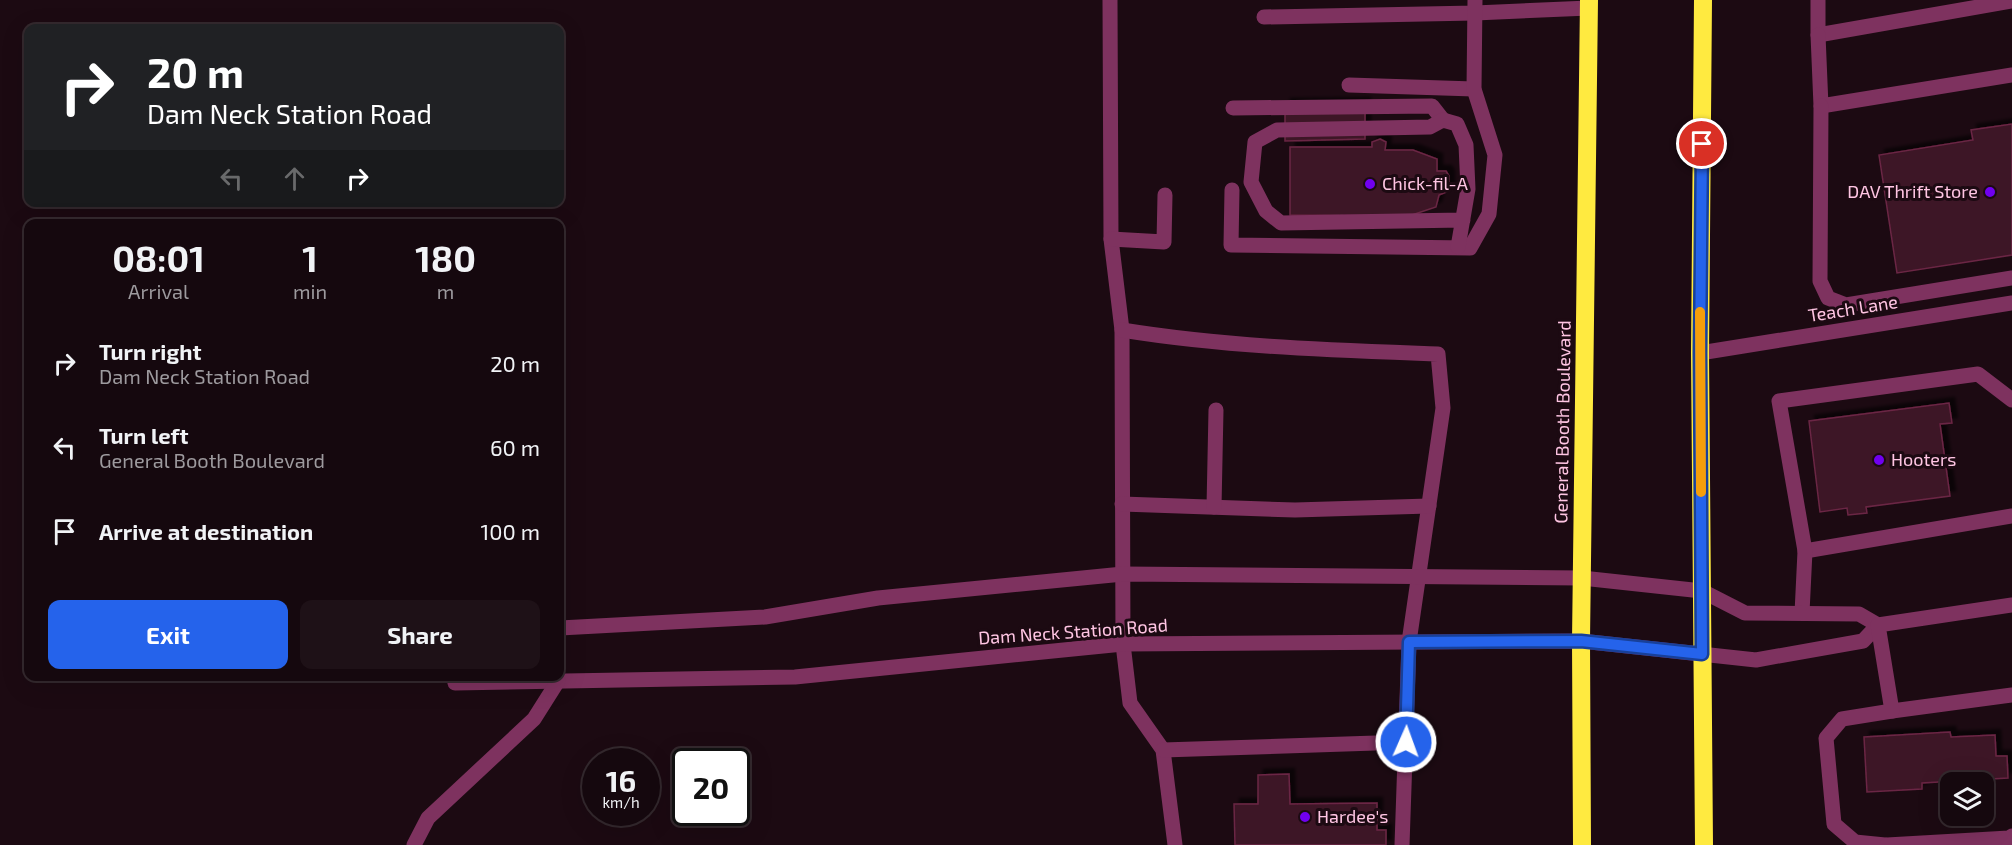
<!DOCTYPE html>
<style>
body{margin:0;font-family:"Exo 2",sans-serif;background:#1e1117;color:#f1f3f6;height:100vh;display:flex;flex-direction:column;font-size:22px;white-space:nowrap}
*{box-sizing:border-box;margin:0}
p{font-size:20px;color:#9d9a9e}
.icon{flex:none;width:33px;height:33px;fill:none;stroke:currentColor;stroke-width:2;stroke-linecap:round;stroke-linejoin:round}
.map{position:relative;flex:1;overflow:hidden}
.details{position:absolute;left:24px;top:219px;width:540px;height:462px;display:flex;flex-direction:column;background:#15080e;border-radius:12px;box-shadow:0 6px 24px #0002,0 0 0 2px #34292e}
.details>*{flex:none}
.guide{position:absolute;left:24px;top:24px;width:540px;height:183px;border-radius:12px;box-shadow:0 6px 24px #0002,0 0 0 2px #34292e;background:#202124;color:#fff;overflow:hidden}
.buttons{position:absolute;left:1940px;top:772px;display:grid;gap:12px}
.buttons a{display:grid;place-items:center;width:54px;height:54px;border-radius:12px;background:#15080e;box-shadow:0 6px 24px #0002,0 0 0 2px #34292e;font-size:30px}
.speed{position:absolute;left:582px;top:748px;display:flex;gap:12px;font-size:30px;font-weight:700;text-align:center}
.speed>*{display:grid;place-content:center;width:78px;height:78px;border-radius:50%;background:#15080e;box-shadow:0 6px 24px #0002,0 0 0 2px #34292e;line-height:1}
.speed small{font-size:15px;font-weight:400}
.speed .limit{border:3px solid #111;border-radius:9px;background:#fff;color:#111}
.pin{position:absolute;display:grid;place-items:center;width:51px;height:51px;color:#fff;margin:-26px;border:3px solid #fff;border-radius:50%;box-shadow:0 2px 6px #0007}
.me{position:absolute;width:66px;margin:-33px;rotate:2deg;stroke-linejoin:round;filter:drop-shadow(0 0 4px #0008)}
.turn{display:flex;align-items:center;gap:21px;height:126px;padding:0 24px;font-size:27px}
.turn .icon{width:78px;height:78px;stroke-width:2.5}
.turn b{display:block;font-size:42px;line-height:51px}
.lanes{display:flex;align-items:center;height:57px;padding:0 24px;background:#0003;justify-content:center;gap:30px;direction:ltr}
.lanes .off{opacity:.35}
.eta{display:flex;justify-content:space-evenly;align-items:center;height:102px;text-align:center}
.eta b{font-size:36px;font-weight:700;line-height:42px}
.cta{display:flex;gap:12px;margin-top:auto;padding:12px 24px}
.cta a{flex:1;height:69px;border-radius:12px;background:#2563eb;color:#fff;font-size:24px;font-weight:700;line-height:69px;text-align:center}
.cta a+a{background:#1e1117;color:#f1f3f6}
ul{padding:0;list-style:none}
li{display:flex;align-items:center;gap:18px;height:84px;padding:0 24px}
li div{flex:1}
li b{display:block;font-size:22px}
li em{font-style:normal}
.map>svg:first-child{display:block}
</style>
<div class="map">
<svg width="2012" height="845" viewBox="0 0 2012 845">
<defs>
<filter id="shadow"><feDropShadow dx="5.5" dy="-5.5" stdDeviation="1.5" flood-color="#0009"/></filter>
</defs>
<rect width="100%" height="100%" fill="#1c0a12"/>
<g fill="#3e1527" stroke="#6b2644" stroke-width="1.5" filter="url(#shadow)">
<path d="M 1365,103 L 1365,139 L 1285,141 L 1285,104 Z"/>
<path d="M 2012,124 L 2012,255 L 1897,273 L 1879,155 L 1973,140 L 1971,130 Z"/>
<path d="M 1380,139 L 1386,142 L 1385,150 L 1413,150 L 1437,159 L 1437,171 L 1446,171 L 1449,176 L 1449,191 L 1439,195 L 1436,207 L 1409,216 L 1290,215 L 1290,147 L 1372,147 L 1372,142 Z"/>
<path d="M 1949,403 L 1952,423 L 1940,424 L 1950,496 L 1866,507 L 1867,513 L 1848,515 L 1847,508 L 1820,512 L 1809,421 Z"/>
<path d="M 1950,732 L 1951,737 L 1995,735 L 1996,756 L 2007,756 L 2008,778 L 1922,783 L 1922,789 L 1867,792 L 1864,737 Z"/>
<path d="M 1289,774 L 1290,804 L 1377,803 L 1377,830 L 1386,830 L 1386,845 L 1235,845 L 1234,804 L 1258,804 L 1258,775 Z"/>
</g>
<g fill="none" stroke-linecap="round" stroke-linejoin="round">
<g stroke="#7e325f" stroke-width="15">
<path d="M 1110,0 L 1111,239 L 1122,330 L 1123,644 L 1130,703 L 1163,750 L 1175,845"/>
<path d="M 1818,0 L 1818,35 L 2012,1"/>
<path d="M 1264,17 L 1475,13 L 1589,8"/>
<path d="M 1818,35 L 1821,106 L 2012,75"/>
<path d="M 1349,85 L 1474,89"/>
<path d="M 1821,106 L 1820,281 L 1828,298 L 1846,305 L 2012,278"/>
<path d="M 1233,108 L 1432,106 L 1443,120"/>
<path d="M 1232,190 L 1231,245 L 1470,248 L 1489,214 L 1495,155 L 1474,89 L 1475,0"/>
<path d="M 1111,239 L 1164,242 L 1165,195"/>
<path d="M 1458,247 L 1468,189 L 1466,145 L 1457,124 L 1443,120 L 1430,127 L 1277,130 L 1255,142 L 1251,182 L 1266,211 L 1281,223 L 1463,220"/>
<path d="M 1122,330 C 1227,347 1332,350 1438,354 L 1443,408 L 1409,642 L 1402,845"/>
<path d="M 1700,353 L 2012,303"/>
<path d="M 1122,504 L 1295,510 L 1429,506"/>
<path d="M 1214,507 L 1216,410"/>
<path d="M 1805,551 L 2012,516"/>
<path d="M 1802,613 L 1805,551 L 1779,401 L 1978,374 L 2012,400"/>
<path d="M 454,676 L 455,683 L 795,677 L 1123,644 L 1581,641 L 1756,660 L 1863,641 L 1878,625 L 1859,614 L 1745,613 L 1702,591 L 1582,578 L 1123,574 L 878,598 L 765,617 L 560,628"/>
<path d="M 1892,711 L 2012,695"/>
<path d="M 1163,750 L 1406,742"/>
<path d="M 414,845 L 428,818 L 534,719 L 558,681"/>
<path d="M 1885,845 L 1855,842 L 1834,824 L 1826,738 L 1842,719 L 1892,711 L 1878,625 L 2012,605"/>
<path d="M 1887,845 L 2009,838 L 2012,836"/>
</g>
<g stroke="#ffea40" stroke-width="18">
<path d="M 1703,0 L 1700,353 L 1704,845"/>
<path d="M 1582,845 L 1581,641 L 1589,0"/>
</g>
</g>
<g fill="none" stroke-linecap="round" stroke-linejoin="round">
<g stroke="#184099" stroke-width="15">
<path id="route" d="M 1406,742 L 1409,642 L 1581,641 L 1702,654 L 1700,353 L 1702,144"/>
</g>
<use href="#route" stroke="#2563eb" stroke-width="10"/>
<path stroke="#f59e0b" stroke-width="10" d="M 1700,312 L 1701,492"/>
</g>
<g fill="#7100f0" stroke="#1c0a12" stroke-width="2">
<circle cx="1370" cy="184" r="6"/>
<circle cx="1990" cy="192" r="6"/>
<circle cx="1879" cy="460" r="6"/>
<circle cx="1305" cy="817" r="6"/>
</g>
<g text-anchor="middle" stroke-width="6" stroke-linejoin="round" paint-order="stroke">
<g font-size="18" fill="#ffc5e3" stroke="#1c0a12" text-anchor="start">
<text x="1382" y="190">Chick-fil-A</text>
<text x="1978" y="198" text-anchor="end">DAV Thrift Store</text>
<text x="1891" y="466">Hooters</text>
<text x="1317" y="823">Hardee's</text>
</g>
<g font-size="18" fill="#ffc5e3" stroke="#1c0a12">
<text transform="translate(1853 309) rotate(-9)" y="6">Teach Lane</text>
<text transform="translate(1563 422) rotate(-89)" y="6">General Booth Boulevard</text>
<text transform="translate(1073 632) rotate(-4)" y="6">Dam Neck Station Road</text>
</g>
</g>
</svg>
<div class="buttons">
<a><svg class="icon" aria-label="layers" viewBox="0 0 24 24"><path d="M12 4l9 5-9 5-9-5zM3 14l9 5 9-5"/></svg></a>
</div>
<div class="speed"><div>16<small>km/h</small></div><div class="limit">20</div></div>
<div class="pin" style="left:1702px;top:144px;background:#d93025"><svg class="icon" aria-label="arrive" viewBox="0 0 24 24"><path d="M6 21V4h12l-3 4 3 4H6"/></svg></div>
<svg class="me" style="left:1406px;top:742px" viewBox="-20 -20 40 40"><circle r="17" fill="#2563eb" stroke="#fff" stroke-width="3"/><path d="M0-11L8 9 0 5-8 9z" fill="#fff"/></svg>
<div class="guide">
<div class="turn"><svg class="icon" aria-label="right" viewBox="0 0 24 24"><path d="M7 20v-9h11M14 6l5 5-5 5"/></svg><div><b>20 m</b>Dam Neck Station Road</div></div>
<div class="lanes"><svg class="icon off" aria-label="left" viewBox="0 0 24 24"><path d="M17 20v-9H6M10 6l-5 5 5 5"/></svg><svg class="icon off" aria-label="ahead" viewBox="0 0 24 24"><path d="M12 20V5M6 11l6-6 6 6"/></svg><svg class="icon" aria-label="right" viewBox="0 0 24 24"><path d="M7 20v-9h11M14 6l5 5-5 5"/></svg></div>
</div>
<section class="details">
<div class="eta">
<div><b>08:01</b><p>Arrival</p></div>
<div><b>1</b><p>min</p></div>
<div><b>180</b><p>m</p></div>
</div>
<ul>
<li><svg class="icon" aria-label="right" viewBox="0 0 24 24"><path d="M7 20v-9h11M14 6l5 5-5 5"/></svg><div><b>Turn right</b><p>Dam Neck Station Road</p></div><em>20 m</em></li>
<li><svg class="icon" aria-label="left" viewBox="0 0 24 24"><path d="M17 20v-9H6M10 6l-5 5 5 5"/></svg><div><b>Turn left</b><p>General Booth Boulevard</p></div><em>60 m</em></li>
<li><svg class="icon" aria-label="arrive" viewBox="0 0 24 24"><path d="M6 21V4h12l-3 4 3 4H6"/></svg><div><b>Arrive at destination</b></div><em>100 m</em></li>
</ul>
<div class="cta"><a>Exit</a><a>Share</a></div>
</section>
</div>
